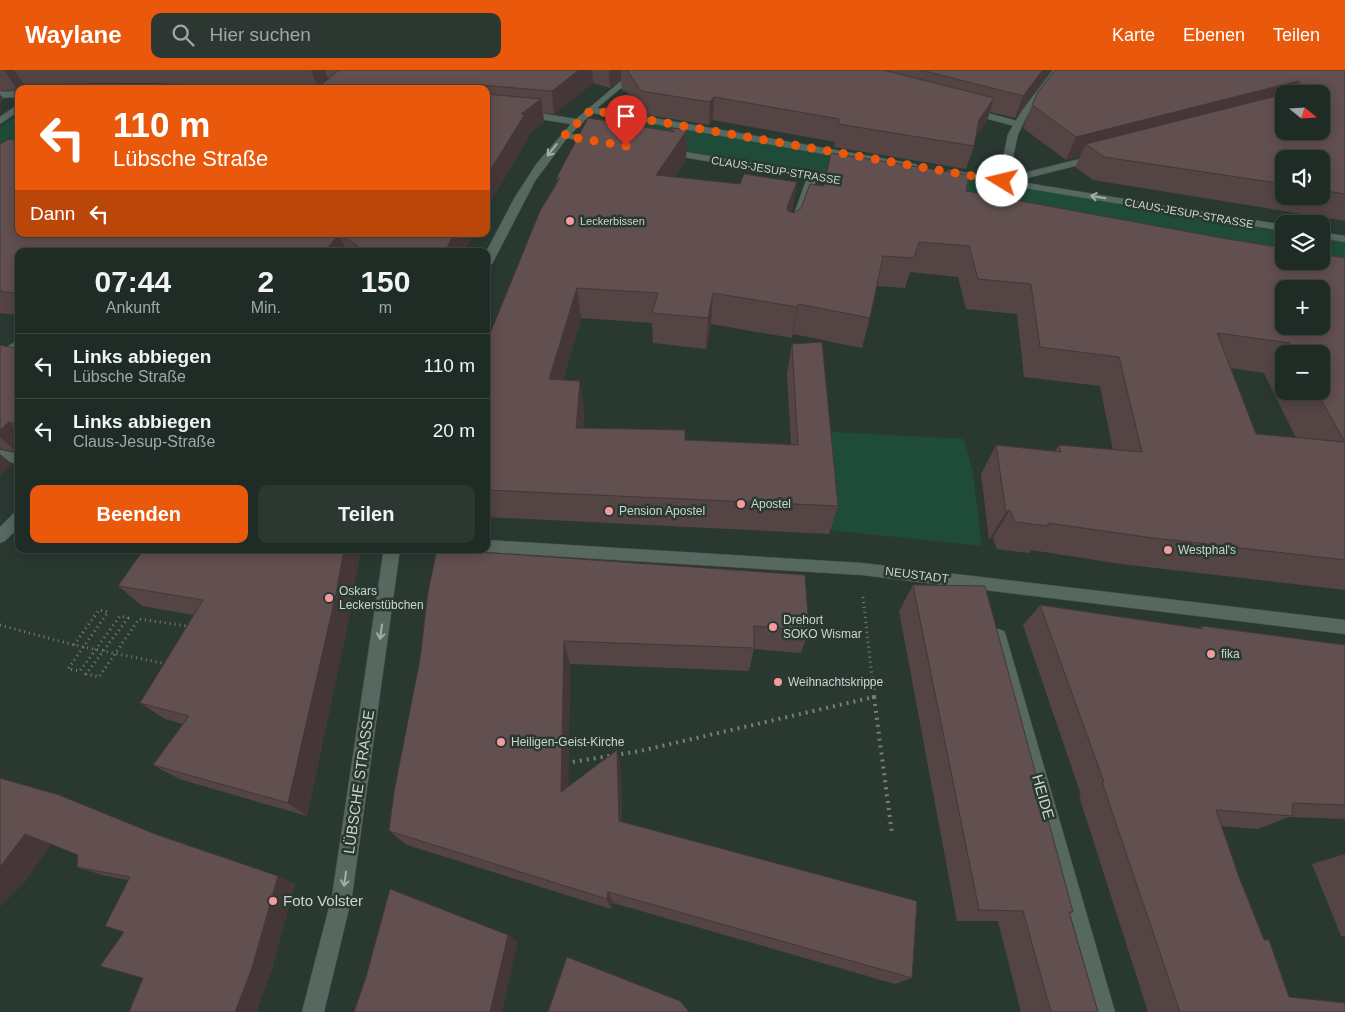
<!DOCTYPE html>
<html lang="de">
<meta charset="utf-8">
<style>
body{margin:0;font-family:Helvetica,sans-serif;background:#2c3732;color:#f1f3f6;height:100vh;display:flex;flex-direction:column;font-size:19px;white-space:nowrap}
*{box-sizing:border-box;margin:0}
p{font-size:16px;color:#a1a7a7}
.icon{flex:none;width:28px;height:28px;fill:none;stroke:currentColor;stroke-width:2;stroke-linecap:round;stroke-linejoin:round}
.map{position:relative;flex:1;overflow:hidden}
.sheet{position:absolute;left:15px;top:178px;width:475px;height:305px;display:flex;flex-direction:column;background:#1f2b25;border-radius:10px;box-shadow:0 2px 12px #0003,0 0 0 1px #3c4742}
.sheet>*{flex:none}
.top-card{position:absolute;left:15px;top:15px;width:475px;height:152px;border-radius:10px;box-shadow:0 2px 12px #0003,0 0 0 1px #3c4742;background:#ea580c;color:#fff;overflow:hidden}
.needle{width:32px;rotate:108deg}
.tools{position:absolute;left:1275px;top:15px;display:grid;gap:10px}
.tools a{display:grid;place-items:center;width:55px;height:55px;border-radius:10px;background:#1f2b25;box-shadow:0 2px 12px #0003,0 0 0 1px #3c4742;font-size:25px}
.pin{position:absolute;display:grid;place-items:center;width:42px;height:42px;color:#fff;margin:-51px -21px;border-radius:50% 50% 50% 0;rotate:-45deg;box-shadow:0 0 5px #0007}
.pin .icon{rotate:45deg}
.me{position:absolute;width:55px;margin:-28px;rotate:279deg;stroke-linejoin:round;filter:drop-shadow(0 0 4px #0008)}
.turn{display:flex;align-items:center;gap:18px;height:105px;padding:0 15px;font-size:22px}
.turn .icon{width:65px;height:65px;stroke-width:2.5}
.turn b{display:block;font-size:35px;line-height:42px}
.then{display:flex;align-items:center;height:48px;padding:0 15px;background:#0003;gap:10px;font-size:19px}
.eta{display:flex;justify-content:space-evenly;align-items:center;height:85px;text-align:center}
.eta b{font-size:30px;font-weight:800;line-height:35px}
.cta{display:flex;gap:10px;margin-top:auto;padding:10px 15px}
.cta a{flex:1;height:58px;border-radius:10px;background:#ea580c;color:#fff;font-size:20px;font-weight:800;line-height:58px;text-align:center}
.cta a+a{background:#2c3732;color:#f1f3f6}
ul{padding:0;list-style:none}
li{display:flex;align-items:center;gap:15px;height:65px;padding:0 15px;border-top:1px solid #3c4742}
li div{flex:1}
li b{display:block;font-size:19px}
li em{font-style:normal}
header{display:flex;align-items:center;gap:30px;box-sizing:border-box;height:70px;padding:0 25px;background:#ea580c;color:#fff}
header strong{font-size:24px}
nav{display:flex;gap:28px;margin-inline-start:auto;font-size:18px}
.search{width:350px;height:45px;background:#2c3732;display:flex;align-items:center;gap:12px;box-sizing:border-box;padding:0 18px;border-radius:10px;color:#a1a7a7;font-size:19px}
.map>svg:first-child{display:block}
</style>
<header>
<strong>Waylane</strong>
<div class="search"><svg class="icon" aria-label="search" viewBox="0 0 24 24"><circle cx="10" cy="10" r="6"/><path d="M15 15l6 6"/></svg>Hier suchen</div>
<nav><a>Karte</a><a>Ebenen</a><a>Teilen</a></nav>
</header>
<div class="map">
<svg width="1345" height="942" viewBox="0 0 1345 942">
<rect width="100%" height="100%" fill="#293931"/>
<g fill="#1f4c3a">
<path d="M 19,44 L 19,96 L 0,109 L 0,58 Z"/>
<path d="M 621,49 L 1284,162 L 1284,179 L 607,68 Z"/>
<path d="M 1321,169 L 1345,173 L 1345,189 L 1321,185 Z"/>
<path d="M 832,362 L 964,369 L 973,403 L 982,476 L 830,460 Z"/>
</g>
<g fill="none" stroke-linecap="round" stroke-linejoin="round">
<g stroke="#485650" stroke-width="1">
<g id="lane">
<path d="M 969,38 L 1021,52 L 1023,54 L 1018,57 L 966,43 L 965,41 Z"/>
<path d="M 1096,85 L 1099,86 L 1099,90 L 1003,114 L 998,111 L 1000,109 Z"/>
<path d="M 813,102 L 818,105 L 799,158 L 798,160 L 790,160 L 789,158 L 808,105 Z"/>
<path d="M 19,441 L 19,457 L 5,471 L 0,473 L 0,457 L 14,443 Z"/>
</g>
</g>
<g stroke="#485650" stroke-width="1">
<g id="street">
<path d="M 634,0 L 643,0 L 597,38 L 915,94 L 920,97 L 915,100 L 592,43 L 571,64 L 597,68 L 602,71 L 597,74 L 567,68 L 535,111 L 492,194 L 486,197 L 486,182 L 515,127 L 537,93 L 571,54 L 539,49 L 486,45 L 486,39 L 539,43 L 576,49 Z"/>
<path d="M 1053,0 L 1061,0 L 1028,44 L 1018,64 L 1008,110 L 1284,155 L 1284,161 L 947,105 L 947,101 L 950,100 L 999,108 L 1008,64 L 1021,42 Z"/>
<path d="M 19,21 L 19,27 L 0,28 L 0,22 Z"/>
<path d="M 19,34 L 19,41 L 0,54 L 0,47 Z"/>
<path d="M 667,79 L 846,108 L 851,111 L 846,114 L 664,84 L 662,82 Z"/>
<path d="M 1321,162 L 1345,166 L 1345,172 L 1321,168 Z"/>
<path d="M 19,270 L 19,280 L 0,291 L 0,281 Z"/>
<path d="M 0,380 L 19,384 L 19,394 L 0,390 Z"/>
<path d="M 486,470 L 862,493 L 1345,550 L 1345,564 L 862,505 L 486,482 L 480,479 L 486,479 Z"/>
<path d="M 384,479 L 400,479 L 352,826 L 324,942 L 302,942 L 332,826 Z"/>
<path d="M 998,559 L 1004,561 L 1006,566 L 1115,942 L 1093,942 L 990,566 L 992,561 Z"/>
</g>
</g>
<g stroke="#73817a" stroke-width="3" stroke-dasharray="1 4" stroke-linecap="butt">
<path d="M 863,527 L 873,616"/>
<path d="M 0,555 L 74,575 L 167,594"/>
<path d="M 74,575 L 99,540 L 108,542 L 68,599 L 80,601 L 120,546 L 128,548 L 86,604 L 99,607 L 139,549 L 187,556 L 188,554"/>
</g>
<g stroke="#73817a" stroke-width="4" stroke-dasharray="2 5" stroke-linecap="butt">
<path d="M 874,627 L 892,764"/>
<path d="M 566,693 L 640,681 L 874,627 L 873,615"/>
</g>
<use href="#lane" fill="#56685f" fill-rule="evenodd"/>
<use href="#street" fill="#56685f" fill-rule="evenodd"/>
</g>
<g fill="#544444" fill-rule="evenodd">
<path d="M 0,0 L 1051,0 L 1015,48 L 990,42 L 987,51 L 975,67 L 974,76 L 966,99 L 834,77 L 835,72 L 713,50 L 709,55 L 642,44 L 627,22 L 622,20 L 621,9 L 610,18 L 593,13 L 554,44 L 543,43 L 544,52 L 528,64 L 529,67 L 486,139 L 486,19 L 316,19 L 317,18 L 148,13 L 24,14 L 17,19 L 0,21 ZM 327,7 L 328,9 L 318,17 Z"/>
<path d="M 1345,0 L 1345,151 L 1093,110 L 1075,97 L 1080,86 L 1066,90 L 1023,58 L 1032,35 ZM 1284,89 L 1321,89 L 1321,126 L 1284,126 Z"/>
<path d="M 671,58 L 687,60 L 686,90 L 675,107 L 740,114 L 797,112 L 792,142 L 794,143 L 801,138 L 824,116 L 966,121 L 1222,168 L 1345,188 L 1345,520 L 1121,494 L 1031,480 L 1029,483 L 997,479 L 993,468 L 989,469 L 981,404 L 996,375 L 1055,381 L 1059,375 L 1113,380 L 1100,316 L 1024,307 L 1017,244 L 966,239 L 958,207 L 910,202 L 905,218 L 877,216 L 870,248 L 862,278 L 793,264 L 792,268 L 711,254 L 706,279 L 653,273 L 652,253 L 581,248 L 563,310 L 580,311 L 584,341 L 583,358 L 685,370 L 791,374 L 787,304 L 792,274 L 838,436 L 829,464 L 486,447 L 486,274 L 557,112 L 557,107 L 671,62 ZM 1284,284 L 1321,284 L 1321,321 L 1284,321 ZM 1231,298 L 1264,303 L 1296,368 L 1256,364 Z"/>
<path d="M 0,74 L 19,164 L 473,164 L 464,181 L 19,181 L 19,245 L 0,243 Z"/>
<path d="M 0,275 L 19,279 L 19,384 L 16,382 L 0,379 Z"/>
<path d="M 913,515 L 1073,842 L 1070,843 L 1098,942 L 1021,942 L 998,851 L 957,851 L 899,541 Z"/>
<path d="M 118,516 L 350,543 L 307,746 L 179,709 L 153,695 L 183,654 L 165,649 L 140,633 L 194,545 L 142,536 Z"/>
<path d="M 428,522 L 809,560 L 801,583 L 754,579 L 749,601 L 570,594 L 568,717 L 621,699 L 622,752 L 912,908 L 895,914 L 613,833 L 611,839 L 407,775 L 389,761 L 420,589 Z"/>
<path d="M 1040,535 L 1199,558 L 1202,556 L 1345,575 L 1345,749 L 1289,747 L 1258,759 L 1221,756 L 1239,807 L 1264,870 L 1289,927 L 1345,942 L 1148,942 L 1079,726 L 1081,725 L 1023,555 Z"/>
<path d="M 0,708 L 295,814 L 271,902 L 256,942 L 129,942 L 143,908 L 124,862 L 128,810 L 102,805 L 77,797 L 78,785 L 51,774 L 26,810 L 0,836 Z"/>
<path d="M 1345,784 L 1345,867 L 1341,866 L 1312,794 Z"/>
</g>
<g fill="#453737">
<path d="M 4,0 L 14,0 L 24,14 L 17,19 Z"/>
<path d="M 311,0 L 325,0 L 327,7 L 318,18 Z"/>
<path d="M 579,0 L 592,0 L 593,13 L 554,44 L 552,21 Z"/>
<path d="M 609,0 L 621,0 L 621,8 L 610,18 Z"/>
<path d="M 1043,0 L 1051,0 L 1015,48 L 1023,26 Z"/>
<path d="M 1298,11 L 1290,24 L 1086,74 L 1080,86 L 1066,90 L 1076,67 Z"/>
<path d="M 0,24 L 4,30 L 0,33 Z"/>
<path d="M 714,27 L 713,50 L 709,55 L 710,32 Z"/>
<path d="M 994,28 L 987,51 L 971,74 L 979,50 Z"/>
<path d="M 541,29 L 544,52 L 528,64 L 529,67 L 486,139 L 486,107 L 521,44 Z"/>
<path d="M 687,60 L 686,90 L 656,135 L 656,105 Z"/>
<path d="M 797,112 L 792,142 L 783,167 L 787,137 Z"/>
<path d="M 339,164 L 346,181 L 325,181 Z"/>
<path d="M 454,164 L 473,164 L 464,181 L 445,181 Z"/>
<path d="M 577,218 L 581,248 L 554,338 L 549,309 Z"/>
<path d="M 713,223 L 711,254 L 706,279 L 708,248 Z"/>
<path d="M 798,234 L 793,264 L 792,268 L 797,237 Z"/>
<path d="M 19,287 L 19,309 L 16,306 Z"/>
<path d="M 580,311 L 584,341 L 580,387 L 576,358 Z"/>
<path d="M 9,352 L 19,362 L 19,384 L 0,367 L 0,360 Z"/>
<path d="M 0,384 L 12,394 L 0,406 Z"/>
<path d="M 1010,440 L 993,468 L 989,469 L 1006,442 Z"/>
<path d="M 344,479 L 361,479 L 350,543 L 307,746 L 288,733 Z"/>
<path d="M 564,571 L 570,594 L 568,738 L 561,722 Z"/>
<path d="M 617,680 L 621,699 L 622,766 L 619,751 Z"/>
<path d="M 25,764 L 52,773 L 26,810 L 0,836 L 0,797 Z"/>
<path d="M 278,806 L 295,814 L 271,902 L 256,942 L 235,942 Z"/>
<path d="M 608,822 L 613,833 L 611,839 L 607,829 Z"/>
<path d="M 508,865 L 518,872 L 502,942 L 490,942 Z"/>
</g>
<g fill="#624f4f" stroke="#453737" fill-rule="evenodd">
<path d="M 339,0 L 579,0 L 552,21 L 480,15 L 481,19 L 316,19 Z"/>
<path d="M 627,0 L 883,0 L 994,28 L 979,50 L 974,76 L 838,54 L 839,49 L 714,27 L 710,32 L 641,21 Z"/>
<path d="M 921,0 L 1043,0 L 1023,26 Z"/>
<path d="M 1055,0 L 1345,0 L 1345,124 L 1321,120 L 1321,89 L 1284,89 L 1284,114 L 1104,87 L 1086,74 L 1284,24 L 1284,61 L 1321,61 L 1321,24 L 1285,24 L 1299,20 L 1300,12 L 1298,11 L 1076,67 L 1032,35 L 1038,22 Z"/>
<path d="M 486,24 L 541,29 L 521,44 L 525,44 L 486,107 Z"/>
<path d="M 588,48 L 675,62 L 671,58 L 687,60 L 656,105 L 740,114 L 744,104 L 797,112 L 787,137 L 788,141 L 794,143 L 801,138 L 810,114 L 824,116 L 831,83 L 969,105 L 966,121 L 1222,168 L 1284,178 L 1284,191 L 1321,191 L 1321,184 L 1345,188 L 1345,490 L 1146,467 L 1048,453 L 1048,456 L 1015,452 L 1010,440 L 1006,442 L 996,375 L 1061,382 L 1059,375 L 1142,382 L 1119,287 L 1040,277 L 1031,214 L 978,209 L 969,176 L 919,172 L 914,188 L 883,186 L 870,248 L 798,234 L 797,237 L 713,223 L 708,248 L 652,243 L 658,223 L 577,218 L 549,309 L 580,311 L 576,358 L 685,360 L 685,370 L 798,375 L 792,274 L 822,272 L 838,436 L 486,420 L 487,271 L 540,141 L 560,108 L 557,107 ZM 1284,219 L 1321,219 L 1321,256 L 1284,256 ZM 1217,263 L 1290,273 L 1296,284 L 1321,284 L 1321,321 L 1316,321 L 1345,372 L 1256,364 Z"/>
<path d="M 9,69 L 19,71 L 19,164 L 454,164 L 445,181 L 355,181 L 358,176 L 339,164 L 325,181 L 19,181 L 19,224 L 0,221 L 0,74 Z"/>
<path d="M 0,275 L 19,279 L 19,287 L 16,306 L 19,306 L 19,354 L 9,352 L 0,360 Z"/>
<path d="M 144,479 L 344,479 L 336,524 L 288,733 L 153,695 L 189,646 L 140,633 L 203,530 L 118,516 Z"/>
<path d="M 437,479 L 805,505 L 809,560 L 754,556 L 754,578 L 564,571 L 561,722 L 617,680 L 619,751 L 917,831 L 912,908 L 608,822 L 607,829 L 389,761 L 394,722 L 420,589 L 428,522 Z"/>
<path d="M 913,515 L 985,516 L 1073,842 L 1069,842 L 1098,942 L 1051,942 L 1023,841 L 979,840 Z"/>
<path d="M 1040,535 L 1203,559 L 1202,556 L 1345,575 L 1345,735 L 1293,733 L 1292,746 L 1216,740 L 1239,807 L 1264,870 L 1269,870 L 1289,927 L 1345,933 L 1345,942 L 1180,942 L 1102,712 L 1104,712 Z"/>
<path d="M 0,708 L 59,725 L 155,764 L 278,806 L 252,898 L 235,942 L 129,942 L 143,908 L 100,896 L 124,862 L 105,856 L 130,807 L 77,797 L 78,785 L 25,764 L 0,797 Z"/>
<path d="M 390,819 L 508,865 L 490,942 L 354,942 L 366,907 Z"/>
<path d="M 567,887 L 680,931 L 689,942 L 548,942 Z"/>
</g>
<defs><path id="oneway-shaft" d="M-6 0H5M1.5-3L5.5 0L1.5 3" fill="none" stroke-width="1.6" stroke-linecap="round" stroke-linejoin="round" transform="scale(1.25)"/></defs>
<g stroke="#a2afa8">
<use href="#oneway-shaft" transform="translate(552 80) rotate(128)"/>
<use href="#oneway-shaft" transform="translate(1098 127) rotate(-170)"/>
<use href="#oneway-shaft" transform="translate(381 562) rotate(98)"/>
<use href="#oneway-shaft" transform="translate(345 809) rotate(98)"/>
</g>
<g fill="none" stroke-linecap="round" stroke-linejoin="round">
<path stroke="#ea580c" stroke-width="9" stroke-dasharray="0 16.2" d="M 626,76 L 564,66 L 591,40 L 1002,111"/>
</g>
<g fill="#f59b9e" stroke="#293931" stroke-width="2">
<circle cx="570" cy="151" r="5"/>
<circle cx="741" cy="434" r="5"/>
<circle cx="609" cy="441" r="5"/>
<circle cx="1168" cy="480" r="5"/>
<circle cx="329" cy="528" r="5"/>
<circle cx="773" cy="557" r="5"/>
<circle cx="1211" cy="584" r="5"/>
<circle cx="778" cy="612" r="5"/>
<circle cx="501" cy="672" r="5"/>
<circle cx="273" cy="831" r="5"/>
</g>
<g text-anchor="middle" stroke-width="5" stroke-linejoin="round" paint-order="stroke">
<g font-size="11" fill="#cbd5d0" stroke="#293931">
<text transform="translate(776 100) rotate(9)" y="4">CLAUS-JESUP-STRASSE</text>
<text transform="translate(1189 143) rotate(10)" y="4">CLAUS-JESUP-STRASSE</text>
</g>
<g font-size="11" fill="#cbd5d0" stroke="#293931" text-anchor="start">
<text x="580" y="155">Leckerbissen</text>
</g>
<g font-size="12" fill="#cbd5d0" stroke="#293931" text-anchor="start">
<text x="751" y="438">Apostel</text>
<text x="619" y="445">Pension Apostel</text>
<text x="1178" y="484">Westphal's</text>
<text x="339" y="525">Oskars<tspan x="339" dy="14">Leckerstübchen</tspan></text>
<text x="783" y="554">Drehort<tspan x="783" dy="14">SOKO Wismar</tspan></text>
<text x="1221" y="588">fika</text>
<text x="788" y="616">Weihnachtskrippe</text>
<text x="511" y="676">Heiligen-Geist-Kirche</text>
</g>
<g font-size="12" fill="#cbd5d0" stroke="#293931">
<text transform="translate(917 505) rotate(7)" y="4">NEUSTADT</text>
</g>
<g font-size="15" fill="#cbd5d0" stroke="#293931">
<text transform="translate(359 712) rotate(-82)" y="5">LÜBSCHE STRASSE</text>
<text transform="translate(1043 727) rotate(74)" y="5">HEIDE</text>
</g>
<g font-size="15" fill="#cbd5d0" stroke="#293931" text-anchor="start">
<text x="283" y="836">Foto Volster</text>
</g>
</g>
</svg>
<div class="tools">
<a><svg class="needle" viewBox="-14 -14 28 28"><path d="M0-13l5 13h-10z" fill="#e53935"/><path d="M0 13l5-13h-10z" fill="#a1a7a7"/></svg></a>
<a><svg class="icon" aria-label="sound" viewBox="0 0 24 24"><path d="M4 9h4l5-4v14l-5-4H4zM17 9q2 3 0 6"/></svg></a>
<a><svg class="icon" aria-label="layers" viewBox="0 0 24 24"><path d="M12 4l9 5-9 5-9-5zM3 14l9 5 9-5"/></svg></a>
<a>+</a>
<a>−</a>
</div>
<div class="pin" style="left:626px;top:76px;background:#d93025"><svg class="icon" aria-label="arrive" viewBox="0 0 24 24"><path d="M6 21V4h12l-3 4 3 4H6"/></svg></div>
<svg class="me" style="left:1002px;top:111px" viewBox="-20 -20 40 40"><circle r="19" fill="#fff"/><path d="M0-13L10 11 0 6-10 11z" fill="#ea580c"/></svg>
<div class="top-card">
<div class="turn"><svg class="icon" aria-label="left" viewBox="0 0 24 24"><path d="M17 20v-9H6M10 6l-5 5 5 5"/></svg><div><b>110 m</b>Lübsche Straße</div></div>
<div class="then">Dann<svg class="icon" aria-label="left" viewBox="0 0 24 24"><path d="M17 20v-9H6M10 6l-5 5 5 5"/></svg></div>
</div>
<section class="sheet">
<div class="eta">
<div><b>07:44</b><p>Ankunft</p></div>
<div><b>2</b><p>Min.</p></div>
<div><b>150</b><p>m</p></div>
</div>
<ul>
<li><svg class="icon" aria-label="left" viewBox="0 0 24 24"><path d="M17 20v-9H6M10 6l-5 5 5 5"/></svg><div><b>Links abbiegen</b><p>Lübsche Straße</p></div><em>110 m</em></li>
<li><svg class="icon" aria-label="left" viewBox="0 0 24 24"><path d="M17 20v-9H6M10 6l-5 5 5 5"/></svg><div><b>Links abbiegen</b><p>Claus-Jesup-Straße</p></div><em>20 m</em></li>
</ul>
<div class="cta"><a>Beenden</a><a>Teilen</a></div>
</section>
</div>
